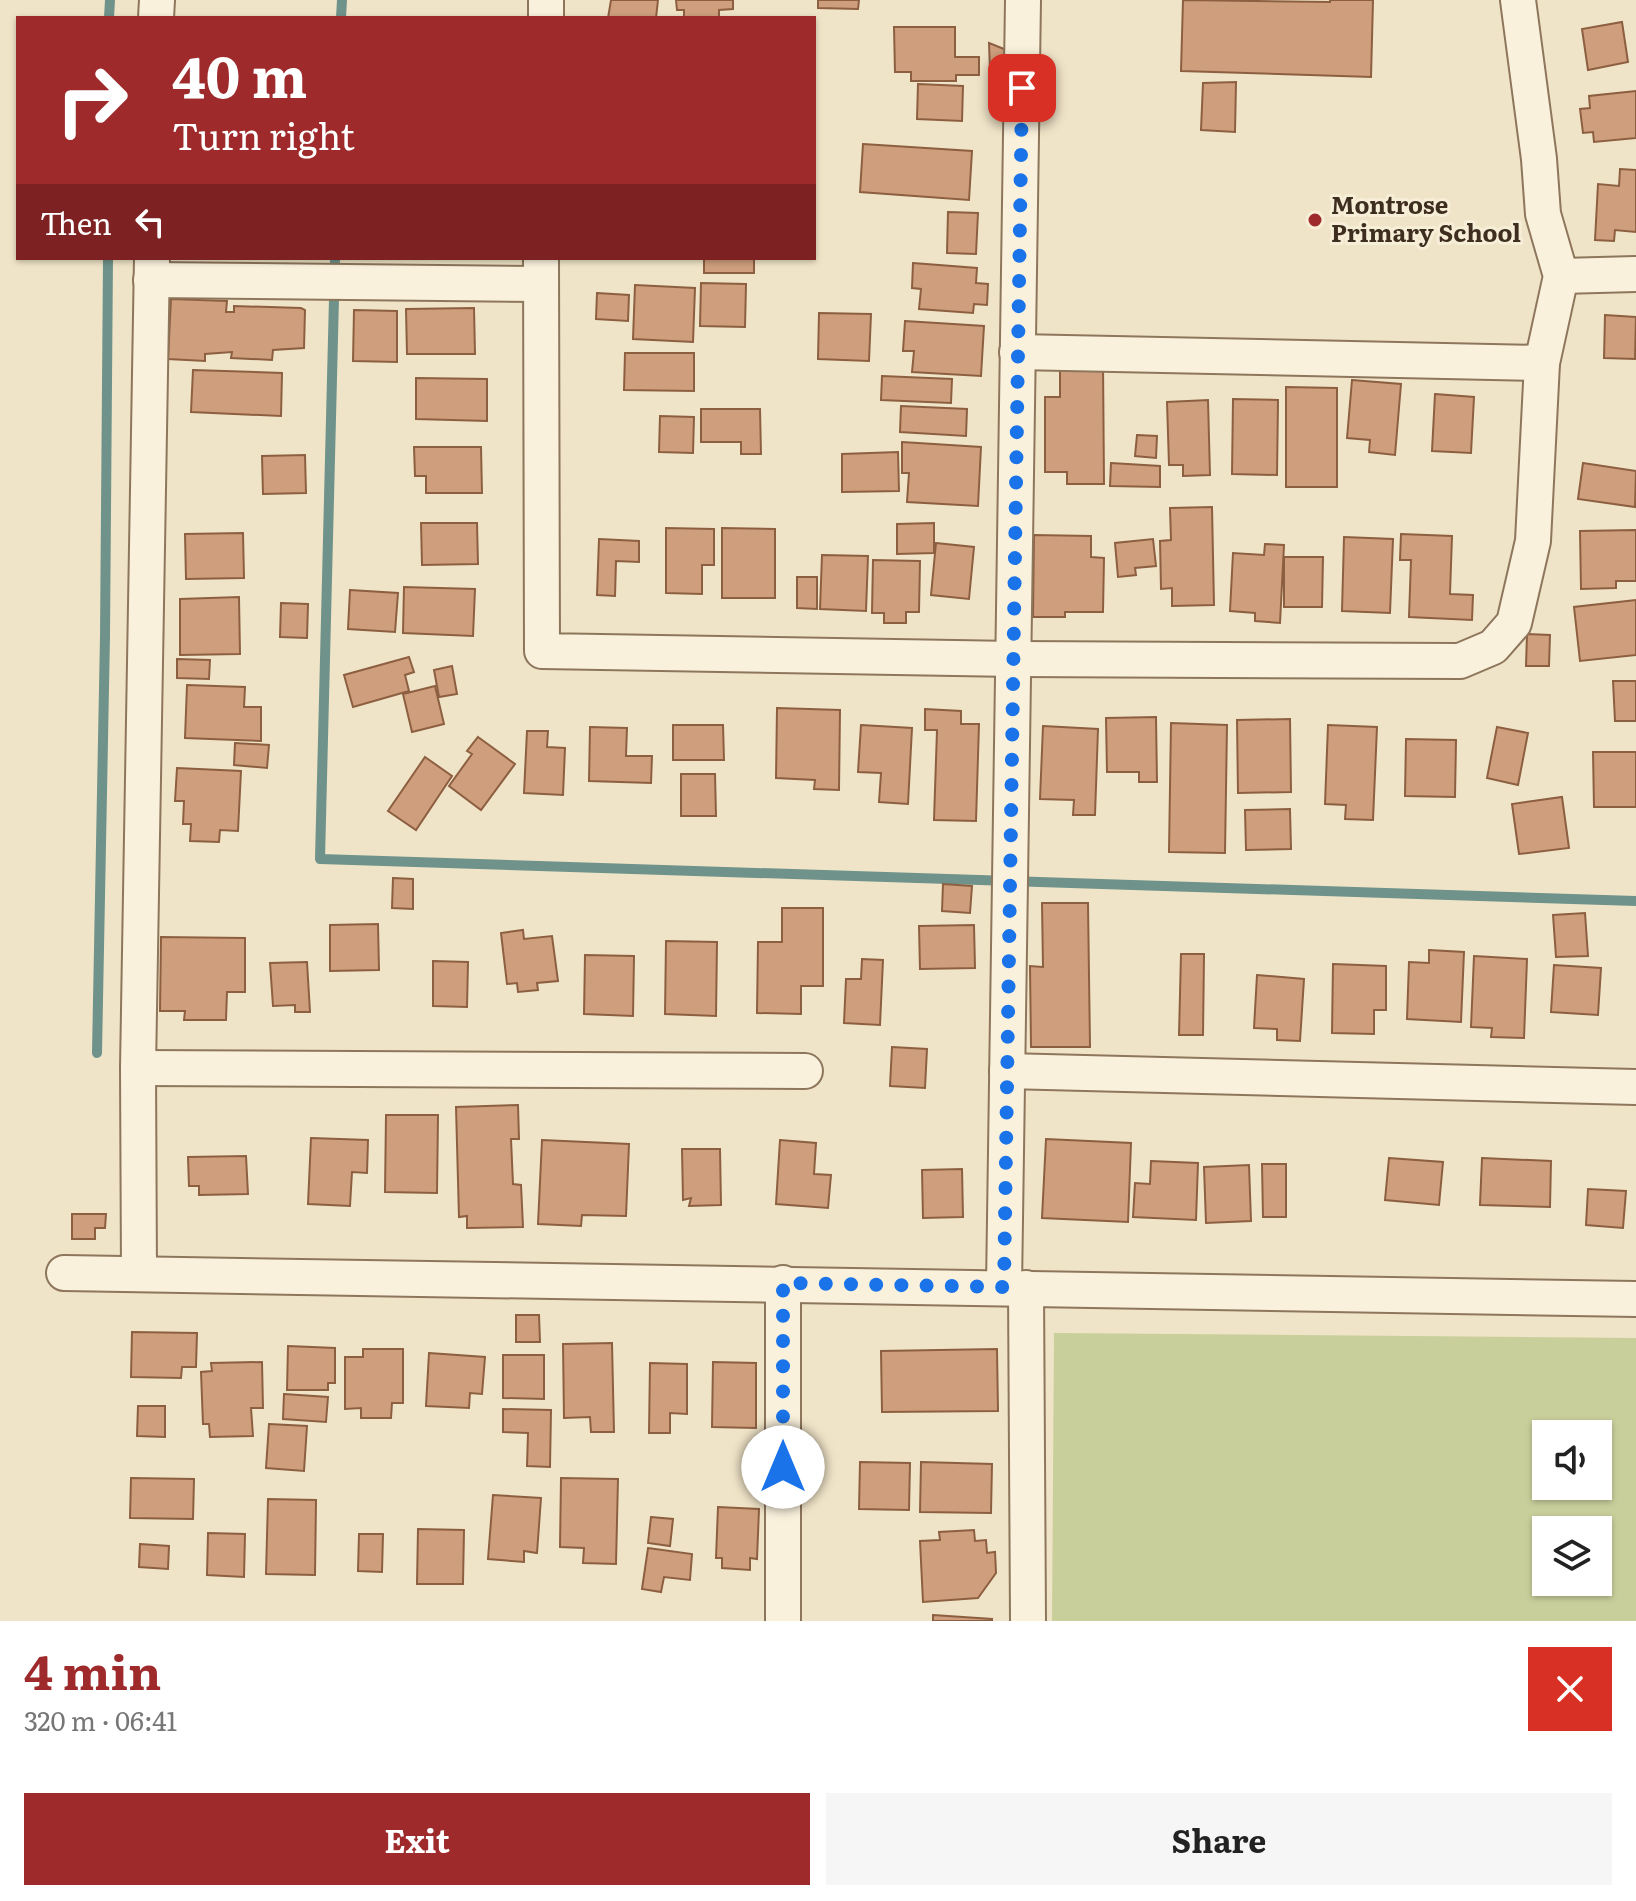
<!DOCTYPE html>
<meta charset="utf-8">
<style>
body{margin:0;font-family:Literata,serif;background:#f6f6f6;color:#222;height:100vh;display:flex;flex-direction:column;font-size:30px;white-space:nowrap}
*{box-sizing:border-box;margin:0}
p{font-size:26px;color:#767676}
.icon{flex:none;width:44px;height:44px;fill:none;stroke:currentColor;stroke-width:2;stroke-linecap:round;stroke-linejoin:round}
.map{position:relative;height:1621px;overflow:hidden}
.sheet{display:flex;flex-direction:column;background:#fff;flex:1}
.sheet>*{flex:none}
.hud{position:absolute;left:16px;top:16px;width:800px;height:244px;border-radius:0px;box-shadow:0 2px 6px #0004;background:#9e2a2b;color:#fff;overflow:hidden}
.buttons{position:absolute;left:1532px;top:1420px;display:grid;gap:16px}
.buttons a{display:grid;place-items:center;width:80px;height:80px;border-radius:0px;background:#fff;box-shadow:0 2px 6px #0004;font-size:40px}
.pin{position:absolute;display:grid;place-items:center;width:68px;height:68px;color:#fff;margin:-34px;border-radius:16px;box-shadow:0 4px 12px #0006}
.me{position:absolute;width:88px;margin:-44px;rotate:0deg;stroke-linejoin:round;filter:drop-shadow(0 0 6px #0008)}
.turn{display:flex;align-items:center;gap:28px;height:168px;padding:0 24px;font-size:36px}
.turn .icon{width:104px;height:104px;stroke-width:2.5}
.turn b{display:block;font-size:56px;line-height:68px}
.then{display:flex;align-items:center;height:76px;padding:0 24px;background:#0003;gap:16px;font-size:30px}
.round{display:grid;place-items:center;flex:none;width:84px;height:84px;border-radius:0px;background:#f6f6f6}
.overview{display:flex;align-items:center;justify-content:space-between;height:136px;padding:0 24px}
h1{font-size:48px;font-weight:700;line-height:60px;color:#9e2a2b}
.cta{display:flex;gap:16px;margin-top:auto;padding:16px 24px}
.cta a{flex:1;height:92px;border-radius:0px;background:#9e2a2b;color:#fff;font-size:32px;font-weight:700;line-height:92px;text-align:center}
.cta a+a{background:#f6f6f6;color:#222}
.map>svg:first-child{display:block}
</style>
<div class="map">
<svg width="1636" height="1621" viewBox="0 0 1636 1621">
<rect width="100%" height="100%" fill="#f0e4c8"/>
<path fill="#c9cf9b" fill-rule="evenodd" d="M 1054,1333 L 1636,1338 L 1636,1621 L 1052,1621 ZM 1546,1434 L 1598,1434 L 1598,1486 L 1546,1486 ZM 1546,1530 L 1598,1530 L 1598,1582 L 1546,1582 Z"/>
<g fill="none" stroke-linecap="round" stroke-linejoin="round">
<g stroke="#6f938a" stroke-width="10">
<path d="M 109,18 L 110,0"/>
<path d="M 341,18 L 342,0"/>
<path d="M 335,258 L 320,859 L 1636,901"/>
<path d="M 97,1053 L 105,636 L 108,258"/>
</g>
</g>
<g fill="#cf9f7d" stroke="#8d5f41" stroke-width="2">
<path d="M 611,0 L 658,0 L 656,18 L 608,18 Z"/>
<path d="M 676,0 L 733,0 L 733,9 L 719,10 L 719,18 L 684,18 L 684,10 L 677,10 Z"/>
<path d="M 818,0 L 859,0 L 858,9 L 818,8 Z"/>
<path d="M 1183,0 L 1330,2 L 1330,0 L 1373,0 L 1371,77 L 1181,71 Z"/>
<path d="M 1622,22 L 1628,62 L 1588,70 L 1582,29 Z"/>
<path d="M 894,27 L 955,27 L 955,57 L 979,57 L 979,75 L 956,75 L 956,81 L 911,81 L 911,72 L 895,72 Z"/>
<path d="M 989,43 L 1004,49 L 1006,71 L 990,71 Z"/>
<path d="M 1236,82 L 1235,132 L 1201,130 L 1203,83 Z"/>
<path d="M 918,84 L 963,86 L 962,121 L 917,119 Z"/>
<path d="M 1636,91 L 1636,138 L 1594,142 L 1593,132 L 1583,133 L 1580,109 L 1590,108 L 1589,96 Z"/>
<path d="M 863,144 L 972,151 L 969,200 L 860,192 Z"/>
<path d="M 1620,169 L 1636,170 L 1636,232 L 1615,230 L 1614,241 L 1595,240 L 1598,184 L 1619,186 Z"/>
<path d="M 948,212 L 978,213 L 976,254 L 947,253 Z"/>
<rect x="704" y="258" width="50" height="15"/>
<path d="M 913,263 L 977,268 L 976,283 L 988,284 L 987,305 L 974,304 L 973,313 L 919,309 L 921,289 L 912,288 Z"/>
<path d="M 701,283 L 746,284 L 745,327 L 700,326 Z"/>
<path d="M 635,285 L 695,288 L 693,342 L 633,339 Z"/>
<path d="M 597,293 L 629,295 L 628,321 L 596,319 Z"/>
<path d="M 171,299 L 227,301 L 226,312 L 234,312 L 234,306 L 301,308 L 305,310 L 304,348 L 273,350 L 272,360 L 231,358 L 232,352 L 205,354 L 205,361 L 168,359 Z"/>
<path d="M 474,308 L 475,354 L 407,354 L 406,309 Z"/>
<path d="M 354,310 L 397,311 L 397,362 L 353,361 Z"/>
<path d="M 819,313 L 871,314 L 869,361 L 818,359 Z"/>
<path d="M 1605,315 L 1636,317 L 1635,359 L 1604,358 Z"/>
<path d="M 905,321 L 984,326 L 981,376 L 912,372 L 914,351 L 903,351 Z"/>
<path d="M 625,353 L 694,353 L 694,391 L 624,390 Z"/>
<path d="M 1060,362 L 1103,362 L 1104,484 L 1067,484 L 1067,472 L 1045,472 L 1045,397 L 1060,397 Z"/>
<path d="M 193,370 L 282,373 L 281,416 L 191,412 Z"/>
<path d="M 882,376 L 952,379 L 951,403 L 881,400 Z"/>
<path d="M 416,378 L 487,379 L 487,421 L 416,419 Z"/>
<path d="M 1352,380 L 1401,384 L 1395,455 L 1369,452 L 1370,440 L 1347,438 Z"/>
<path d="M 1286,387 L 1337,388 L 1337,487 L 1286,487 Z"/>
<path d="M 1435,394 L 1474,397 L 1471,453 L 1432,451 Z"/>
<path d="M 1233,399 L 1278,400 L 1277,475 L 1232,474 Z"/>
<path d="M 1208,400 L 1210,475 L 1183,476 L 1183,465 L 1169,465 L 1167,402 Z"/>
<path d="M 901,406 L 967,409 L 966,436 L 900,432 Z"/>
<path d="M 701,409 L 760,409 L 761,454 L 741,454 L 741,442 L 701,442 Z"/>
<path d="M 660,416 L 694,417 L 693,453 L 659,452 Z"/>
<path d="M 1137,435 L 1157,436 L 1156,458 L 1135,456 Z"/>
<path d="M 902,442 L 981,447 L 978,506 L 907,502 L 909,473 L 902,473 Z"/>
<path d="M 414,447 L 481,447 L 482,493 L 426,493 L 426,476 L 415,476 Z"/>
<path d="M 898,452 L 899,491 L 842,492 L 842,454 Z"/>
<path d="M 305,455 L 306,493 L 263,494 L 262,456 Z"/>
<path d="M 1111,463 L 1160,466 L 1160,487 L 1110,486 Z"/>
<path d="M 1583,463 L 1636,471 L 1635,507 L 1578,499 Z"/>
<path d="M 1212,507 L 1214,605 L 1172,606 L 1172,588 L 1161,589 L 1160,541 L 1171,540 L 1170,508 Z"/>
<path d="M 421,523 L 477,523 L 478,564 L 422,565 Z"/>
<path d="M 934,523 L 934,553 L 897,554 L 897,524 Z"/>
<path d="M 666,528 L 714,529 L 714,565 L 702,565 L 702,594 L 666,593 Z"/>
<path d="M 722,528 L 775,529 L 775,598 L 722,598 Z"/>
<path d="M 1636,530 L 1636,581 L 1616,581 L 1616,588 L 1581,589 L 1580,531 Z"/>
<path d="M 243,533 L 244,578 L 186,579 L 185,534 Z"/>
<path d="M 1401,534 L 1452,536 L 1450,594 L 1473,595 L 1472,620 L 1409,617 L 1411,560 L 1400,560 Z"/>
<path d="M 1034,535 L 1091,536 L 1091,557 L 1104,558 L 1103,612 L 1065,612 L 1065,617 L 1033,617 Z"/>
<path d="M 1344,537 L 1393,539 L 1390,613 L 1342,611 Z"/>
<path d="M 599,539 L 639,541 L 639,562 L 616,561 L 615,596 L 597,595 Z"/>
<path d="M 1153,539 L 1156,566 L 1135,568 L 1136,575 L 1118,577 L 1115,543 Z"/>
<path d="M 936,543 L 974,547 L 969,599 L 931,595 Z"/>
<path d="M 1265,544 L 1284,545 L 1280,623 L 1255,621 L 1255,613 L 1230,611 L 1233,553 L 1264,555 Z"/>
<path d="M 822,555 L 868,556 L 866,611 L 820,609 Z"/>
<path d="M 1284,557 L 1323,557 L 1322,607 L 1284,607 Z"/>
<path d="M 873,560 L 920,561 L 919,612 L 906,612 L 906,623 L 884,623 L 884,613 L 872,613 Z"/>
<path d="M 797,577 L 817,577 L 817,609 L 797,608 Z"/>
<path d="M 404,587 L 475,589 L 473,636 L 403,633 Z"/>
<path d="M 350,590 L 398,593 L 395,632 L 348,629 Z"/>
<path d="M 239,597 L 240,654 L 180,655 L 180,599 Z"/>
<path d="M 1636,600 L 1636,655 L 1580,661 L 1574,607 Z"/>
<path d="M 281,603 L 308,604 L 307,638 L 280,637 Z"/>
<path d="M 1527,634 L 1550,635 L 1549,666 L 1526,666 Z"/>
<path d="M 409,657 L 414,672 L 405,675 L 409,691 L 353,707 L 344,675 Z"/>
<path d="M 177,659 L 210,660 L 209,679 L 177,678 Z"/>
<path d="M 452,666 L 457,694 L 439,697 L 434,670 Z"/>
<path d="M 1613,681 L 1636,681 L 1636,721 L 1615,721 Z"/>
<path d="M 187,685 L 245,687 L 244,707 L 261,707 L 261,741 L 185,738 Z"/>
<path d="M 435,686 L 444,724 L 412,732 L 403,694 Z"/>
<path d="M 777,708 L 840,710 L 839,790 L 814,789 L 815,780 L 776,778 Z"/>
<path d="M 925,709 L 961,711 L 961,724 L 979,724 L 976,821 L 934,820 L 937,730 L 925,730 Z"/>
<path d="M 1156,717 L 1157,782 L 1139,782 L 1139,772 L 1107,772 L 1106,718 Z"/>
<path d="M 1290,719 L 1291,792 L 1238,793 L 1237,720 Z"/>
<path d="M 1171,723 L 1227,725 L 1225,853 L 1169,852 Z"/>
<path d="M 673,725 L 723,725 L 724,760 L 673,760 Z"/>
<path d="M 861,725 L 912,728 L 908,804 L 879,802 L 881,773 L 858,772 Z"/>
<path d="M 1328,725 L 1377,727 L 1373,820 L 1345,819 L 1346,805 L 1325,804 Z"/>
<path d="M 1043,726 L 1098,729 L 1095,815 L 1073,815 L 1074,800 L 1040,799 Z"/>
<path d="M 590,727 L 627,728 L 626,756 L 652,756 L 651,783 L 589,781 Z"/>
<path d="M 1497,727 L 1528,733 L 1518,785 L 1487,778 Z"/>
<path d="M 527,731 L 548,731 L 547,747 L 565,748 L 563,795 L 524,793 Z"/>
<path d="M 478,737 L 515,764 L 481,810 L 449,786 L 472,754 L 467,751 Z"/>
<path d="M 1406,739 L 1456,740 L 1455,797 L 1405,796 Z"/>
<path d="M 235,743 L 269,745 L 267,768 L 234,765 Z"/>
<path d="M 1593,752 L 1636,752 L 1636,807 L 1594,807 Z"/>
<path d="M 425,757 L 452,776 L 416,830 L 388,811 Z"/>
<path d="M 177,768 L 241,771 L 238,831 L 220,830 L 219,842 L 190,841 L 191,824 L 183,824 L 184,801 L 175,801 Z"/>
<path d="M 681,774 L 715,774 L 716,816 L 681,816 Z"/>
<path d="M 1562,797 L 1569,848 L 1519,854 L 1512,804 Z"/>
<path d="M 1290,809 L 1291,849 L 1246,850 L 1245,810 Z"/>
<path d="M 393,878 L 413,879 L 413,909 L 392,908 Z"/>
<path d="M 943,884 L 972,886 L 970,913 L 942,911 Z"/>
<path d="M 1042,903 L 1088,903 L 1090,1047 L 1031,1047 L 1030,966 L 1043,967 Z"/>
<path d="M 782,908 L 823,908 L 823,986 L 801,986 L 801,1014 L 757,1013 L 758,942 L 782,942 Z"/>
<path d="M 1585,913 L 1588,956 L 1556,957 L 1553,915 Z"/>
<path d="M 378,924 L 379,970 L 330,971 L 330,925 Z"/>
<path d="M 974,925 L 975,968 L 920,969 L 919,926 Z"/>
<path d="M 523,930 L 524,939 L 552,936 L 558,981 L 537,983 L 538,990 L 518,992 L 517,983 L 507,984 L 501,933 Z"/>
<path d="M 161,937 L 245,938 L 245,992 L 227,992 L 226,1020 L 184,1020 L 185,1011 L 160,1011 Z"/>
<path d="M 666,941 L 717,942 L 716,1016 L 665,1014 Z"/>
<path d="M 1429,950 L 1464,952 L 1461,1022 L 1407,1019 L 1409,962 L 1429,963 Z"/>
<path d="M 1181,954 L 1204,954 L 1203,1035 L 1179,1035 Z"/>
<path d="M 585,955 L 634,956 L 633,1016 L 584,1014 Z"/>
<path d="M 1474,956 L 1527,959 L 1524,1038 L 1491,1037 L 1492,1028 L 1471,1027 Z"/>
<path d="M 862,959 L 883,960 L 880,1025 L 844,1023 L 846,979 L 861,979 Z"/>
<path d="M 433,961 L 468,962 L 467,1007 L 433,1006 Z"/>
<path d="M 307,962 L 310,1012 L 295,1012 L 295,1005 L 273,1006 L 270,963 Z"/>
<path d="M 1333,964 L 1386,966 L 1386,1010 L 1374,1010 L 1374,1034 L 1332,1033 Z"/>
<path d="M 1554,965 L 1601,968 L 1598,1015 L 1551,1012 Z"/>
<path d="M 1257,975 L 1304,979 L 1300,1041 L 1277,1040 L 1277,1029 L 1254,1028 Z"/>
<path d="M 892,1047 L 927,1049 L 925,1088 L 890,1086 Z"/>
<path d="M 518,1105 L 519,1139 L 511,1139 L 513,1184 L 521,1185 L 523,1227 L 467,1228 L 467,1216 L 459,1217 L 456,1107 Z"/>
<path d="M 386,1115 L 438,1115 L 437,1193 L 385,1192 Z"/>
<path d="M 311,1138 L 368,1140 L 367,1173 L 352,1172 L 350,1206 L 308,1204 Z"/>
<path d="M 1046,1139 L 1131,1143 L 1128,1222 L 1042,1218 Z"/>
<path d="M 542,1140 L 629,1144 L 626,1216 L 582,1215 L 581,1226 L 538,1224 Z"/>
<path d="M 780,1140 L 816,1143 L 814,1174 L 831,1175 L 828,1208 L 776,1204 Z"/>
<path d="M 682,1149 L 720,1149 L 721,1205 L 689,1206 L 691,1198 L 683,1200 Z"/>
<path d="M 246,1156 L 248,1194 L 199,1195 L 199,1186 L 189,1186 L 188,1157 Z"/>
<path d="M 1389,1158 L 1443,1162 L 1439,1205 L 1385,1200 Z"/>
<path d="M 1482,1158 L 1551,1161 L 1550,1207 L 1480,1205 Z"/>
<path d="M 1151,1161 L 1198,1163 L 1196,1220 L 1133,1217 L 1135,1183 L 1150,1184 Z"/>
<path d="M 1262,1164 L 1286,1164 L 1286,1217 L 1263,1217 Z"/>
<path d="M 1249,1165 L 1251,1221 L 1206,1223 L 1204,1167 Z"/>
<path d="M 962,1169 L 963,1217 L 923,1218 L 922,1170 Z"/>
<path d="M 1588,1189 L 1626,1191 L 1623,1228 L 1586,1225 Z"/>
<path d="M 72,1214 L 106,1214 L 105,1228 L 95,1228 L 95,1239 L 72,1239 Z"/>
<path d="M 516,1315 L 539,1315 L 540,1342 L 516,1342 Z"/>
<path d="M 132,1332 L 197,1333 L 196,1367 L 182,1367 L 181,1378 L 131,1377 Z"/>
<path d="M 612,1343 L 614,1432 L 591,1432 L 590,1417 L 564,1418 L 563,1344 Z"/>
<path d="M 288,1346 L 335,1348 L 335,1383 L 328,1383 L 328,1390 L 287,1390 Z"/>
<path d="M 363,1349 L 403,1349 L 403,1403 L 392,1403 L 391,1418 L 361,1418 L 361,1408 L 345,1409 L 345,1357 L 363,1357 Z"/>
<path d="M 997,1349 L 998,1411 L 882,1412 L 881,1351 Z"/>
<path d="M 429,1353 L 485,1357 L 482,1394 L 470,1393 L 469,1408 L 426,1406 Z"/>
<path d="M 503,1355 L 544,1355 L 544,1399 L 503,1398 Z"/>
<path d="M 262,1362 L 263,1408 L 251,1408 L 253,1436 L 210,1437 L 209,1424 L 203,1424 L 201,1372 L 212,1371 L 211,1363 Z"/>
<path d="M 713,1362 L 756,1363 L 756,1428 L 712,1427 Z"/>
<path d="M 650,1363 L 687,1364 L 687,1414 L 670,1413 L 670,1433 L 649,1433 Z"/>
<path d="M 284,1394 L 328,1397 L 326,1422 L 283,1419 Z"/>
<path d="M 138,1406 L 165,1406 L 165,1437 L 137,1436 Z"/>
<path d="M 503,1409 L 551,1410 L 550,1467 L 527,1466 L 528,1433 L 503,1432 Z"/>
<path d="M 269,1424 L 307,1426 L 304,1471 L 266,1468 Z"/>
<path d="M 860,1462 L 910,1463 L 909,1510 L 859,1509 Z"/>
<path d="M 921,1462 L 992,1464 L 991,1513 L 920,1512 Z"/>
<path d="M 131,1478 L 194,1479 L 193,1519 L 130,1518 Z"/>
<path d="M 561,1478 L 618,1479 L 616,1564 L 583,1563 L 584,1548 L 560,1547 Z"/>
<path d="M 493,1495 L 541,1498 L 537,1553 L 524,1551 L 524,1562 L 488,1559 Z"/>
<path d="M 268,1499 L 316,1500 L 315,1575 L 266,1574 Z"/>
<path d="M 718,1507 L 759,1509 L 757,1559 L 750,1558 L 750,1570 L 722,1568 L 722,1558 L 716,1558 Z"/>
<path d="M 651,1517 L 673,1519 L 670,1546 L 648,1543 Z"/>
<path d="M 418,1529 L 464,1530 L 463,1584 L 417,1584 Z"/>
<path d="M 974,1530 L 975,1541 L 986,1540 L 987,1553 L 995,1552 L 996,1573 L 978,1598 L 923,1602 L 920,1541 L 940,1540 L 939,1532 Z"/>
<path d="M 208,1533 L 245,1534 L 244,1577 L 207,1575 Z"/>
<path d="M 359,1534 L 383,1534 L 382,1572 L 358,1571 Z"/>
<path d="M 140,1544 L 169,1546 L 168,1569 L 139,1567 Z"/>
<path d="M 648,1548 L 692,1554 L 690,1580 L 664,1577 L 661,1592 L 642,1589 Z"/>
<path d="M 933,1615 L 992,1619 L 992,1621 L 933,1621 Z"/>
</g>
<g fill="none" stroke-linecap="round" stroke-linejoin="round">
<g stroke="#8d765c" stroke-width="38">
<g id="minor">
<path d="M 156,18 L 157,0"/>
<path d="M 546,18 L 546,0"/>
<path d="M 541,258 L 542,651 L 1014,659 L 1460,661 L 1493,647 L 1514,623 L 1533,541 L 1542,363 L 1561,276 L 1543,214 L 1539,159 L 1518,0"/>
<path d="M 1561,276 L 1636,274"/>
<path d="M 151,280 L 541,284"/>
<path d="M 1017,352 L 1542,363"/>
<path d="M 138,1068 L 805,1071"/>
<path d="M 1007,1071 L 1636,1087"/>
<path d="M 64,1273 L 1636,1299"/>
<path d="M 139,1274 L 138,1068 L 152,258"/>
<path d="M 783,1283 L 783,1621"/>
<path d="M 1004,1287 L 1023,0"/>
<path d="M 1026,1288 L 1028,1621"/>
</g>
</g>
<use href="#minor" stroke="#faf1dc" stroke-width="34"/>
</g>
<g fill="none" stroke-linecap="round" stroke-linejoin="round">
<path stroke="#1a73e8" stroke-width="14" stroke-dasharray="0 25.2" d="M 783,1467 L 783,1283 L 1004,1287 L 1022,88"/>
</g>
<circle fill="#9e2a2b" stroke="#f7eed8" stroke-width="3" cx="1315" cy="220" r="8"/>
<g text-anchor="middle" stroke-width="6" stroke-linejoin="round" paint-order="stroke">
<g font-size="24" font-weight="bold" fill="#3d2e20" stroke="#f7eed8" text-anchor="start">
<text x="1331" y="214">Montrose<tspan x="1331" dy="28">Primary School</tspan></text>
</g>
</g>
</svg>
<div class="buttons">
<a><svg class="icon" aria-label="sound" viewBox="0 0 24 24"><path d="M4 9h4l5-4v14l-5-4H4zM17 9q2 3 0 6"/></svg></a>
<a><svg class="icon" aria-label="layers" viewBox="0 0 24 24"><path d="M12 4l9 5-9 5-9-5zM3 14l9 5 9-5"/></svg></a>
</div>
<div class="pin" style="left:1022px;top:88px;background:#d93025"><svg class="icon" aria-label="arrive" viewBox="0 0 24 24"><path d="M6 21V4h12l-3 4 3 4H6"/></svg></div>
<svg class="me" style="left:783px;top:1467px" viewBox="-20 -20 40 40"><circle r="19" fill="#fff"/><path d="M0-13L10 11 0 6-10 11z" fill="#1a73e8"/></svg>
<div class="hud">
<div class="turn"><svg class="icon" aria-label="right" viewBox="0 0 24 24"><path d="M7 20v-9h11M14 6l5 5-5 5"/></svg><div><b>40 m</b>Turn right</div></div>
<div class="then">Then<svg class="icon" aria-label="left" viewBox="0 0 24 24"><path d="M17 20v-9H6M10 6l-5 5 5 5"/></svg></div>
</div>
</div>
<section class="sheet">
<div class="overview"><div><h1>4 min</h1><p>320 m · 06:41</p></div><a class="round" style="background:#d93025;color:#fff"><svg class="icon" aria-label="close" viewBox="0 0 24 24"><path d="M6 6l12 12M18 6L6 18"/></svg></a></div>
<div class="cta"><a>Exit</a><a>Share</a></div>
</section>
